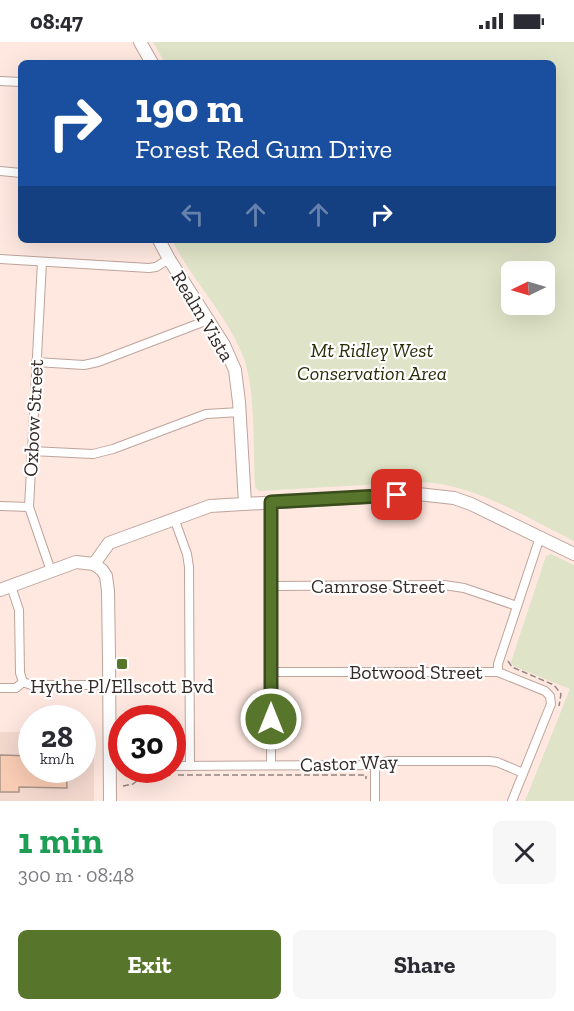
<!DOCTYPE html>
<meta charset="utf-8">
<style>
body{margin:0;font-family:"Zilla Slab",serif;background:#f7f7f7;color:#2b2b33;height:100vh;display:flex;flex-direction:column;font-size:22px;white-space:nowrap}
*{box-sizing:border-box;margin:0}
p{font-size:20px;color:#7c7c81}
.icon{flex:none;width:33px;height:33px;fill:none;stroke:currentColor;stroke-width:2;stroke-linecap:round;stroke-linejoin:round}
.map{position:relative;height:759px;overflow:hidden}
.side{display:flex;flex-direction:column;background:#fff;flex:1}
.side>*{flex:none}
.top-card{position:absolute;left:18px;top:18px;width:538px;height:183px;border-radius:9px;box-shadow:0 6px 24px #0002;background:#1a4fa0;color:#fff;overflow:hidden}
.needle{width:39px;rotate:265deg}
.buttons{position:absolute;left:501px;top:219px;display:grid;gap:12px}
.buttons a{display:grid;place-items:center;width:54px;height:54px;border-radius:9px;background:#fff;box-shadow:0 6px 24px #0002;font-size:30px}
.speed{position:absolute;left:18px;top:663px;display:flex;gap:12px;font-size:30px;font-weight:700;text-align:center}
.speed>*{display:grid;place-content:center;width:78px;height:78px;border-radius:50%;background:#fff;box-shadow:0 6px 24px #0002;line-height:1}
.speed small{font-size:15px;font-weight:400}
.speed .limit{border:9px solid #d22;background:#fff;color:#111}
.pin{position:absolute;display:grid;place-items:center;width:51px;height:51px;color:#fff;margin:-26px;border-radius:12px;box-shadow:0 3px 9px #0006}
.me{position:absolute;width:66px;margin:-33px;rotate:0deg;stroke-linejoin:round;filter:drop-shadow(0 0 4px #0008)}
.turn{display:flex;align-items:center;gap:21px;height:126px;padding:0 18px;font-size:27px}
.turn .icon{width:78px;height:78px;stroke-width:2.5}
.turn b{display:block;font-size:42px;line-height:51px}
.lanes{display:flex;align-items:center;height:57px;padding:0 18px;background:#0003;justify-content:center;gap:30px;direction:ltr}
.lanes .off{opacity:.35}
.round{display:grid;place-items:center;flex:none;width:63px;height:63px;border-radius:9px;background:#f7f7f7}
.overview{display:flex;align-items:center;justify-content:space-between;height:102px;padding:0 18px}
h1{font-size:36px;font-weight:700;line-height:45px;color:#1e9e55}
.primary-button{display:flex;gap:12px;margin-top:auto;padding:12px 18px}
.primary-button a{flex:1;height:69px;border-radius:9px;background:#58762b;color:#fff;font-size:24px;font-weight:700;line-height:69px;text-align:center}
.primary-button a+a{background:#f7f7f7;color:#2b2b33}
.status{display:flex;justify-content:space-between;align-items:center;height:42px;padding:0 30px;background:#fff;direction:ltr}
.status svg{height:16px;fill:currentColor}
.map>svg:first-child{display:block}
</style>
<div class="status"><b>08:47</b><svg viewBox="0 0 49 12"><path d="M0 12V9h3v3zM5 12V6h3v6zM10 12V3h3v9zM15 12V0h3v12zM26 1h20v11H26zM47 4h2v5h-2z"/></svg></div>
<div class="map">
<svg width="574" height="759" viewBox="0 0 574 759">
<rect width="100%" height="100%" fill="#fee8e0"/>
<path fill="#f3d8ce" d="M 0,690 L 31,690 L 32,728 L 82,728 L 83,690 L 94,690 L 94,759 L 0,759 Z"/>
<g fill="#dfe3c7" fill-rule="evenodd">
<path d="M 153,0 L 574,0 L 574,499 C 525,475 472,440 416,440 L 259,449 L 255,445 C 253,409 256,350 244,317 C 228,273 192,239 172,198 L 554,198 L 554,21 L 165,21 ZM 512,230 L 544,230 L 544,262 L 512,262 Z"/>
<path d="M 551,512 L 574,523 L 574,759 L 525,759 L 570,647 L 513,624 L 511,620 L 546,514 Z"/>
</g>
<path fill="#f9ccb4" stroke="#ab9487" stroke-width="1.5" d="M 0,713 L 32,714 L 32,728 L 66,728 L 67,746 L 19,745 L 19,750 L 0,750 Z"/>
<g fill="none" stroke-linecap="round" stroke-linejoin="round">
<g stroke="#bea49b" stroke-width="10">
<g id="street">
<path d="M 0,39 L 21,40"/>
<path d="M 0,129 L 21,131"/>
<path d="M 0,217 L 149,226 L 156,225 L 169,217"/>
<path d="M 42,220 L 29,465 L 51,529"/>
<path d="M 36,320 L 84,323 L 98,320 L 208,278"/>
<path d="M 31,409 L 93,412 L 113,407 L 206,372 L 240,370"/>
<path d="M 0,464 L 29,465"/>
<path d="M 174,476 L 187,512 L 189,525 L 190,724"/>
<path d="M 11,544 L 19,568 L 20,631 L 23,640"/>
<path d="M 271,544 L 444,543 L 464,546 L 517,564"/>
<path d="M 271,630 L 498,630 L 545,649 L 550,654 L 551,662 L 512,759"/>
<path d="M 498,630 L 498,622 L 540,495"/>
<path d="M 0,646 L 16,646 L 23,640 L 31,643 L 109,643"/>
<path d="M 271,723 L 271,460"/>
<path d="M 375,723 L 375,759"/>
<path d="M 172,724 L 375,723 L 388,719 L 489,719 L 497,720 L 523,731"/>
</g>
</g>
<g stroke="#bea49b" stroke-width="14">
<g id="secondary">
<path d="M 140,0 L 152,21"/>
<path d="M 159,198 L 169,217 L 224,303 L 235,328 L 239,360 L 245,461"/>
<path d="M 94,522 L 109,501 L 210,464 L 418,452 L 454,456 L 471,462 L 574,512"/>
<path d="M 0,548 L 76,520 L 94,522 L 102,528 L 106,534 L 108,549 L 109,616 L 110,759"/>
</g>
</g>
<g stroke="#93847e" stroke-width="1.5" stroke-dasharray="6 3" stroke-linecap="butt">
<path d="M 508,619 L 512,625 L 554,643 L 561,652 L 559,664"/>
<path d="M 178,733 L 366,733 L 366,737"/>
<path d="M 123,744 L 133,742 L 144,733 L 173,733"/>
</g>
<use href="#street" stroke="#fff" stroke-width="8"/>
<use href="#secondary" stroke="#fff" stroke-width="12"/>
</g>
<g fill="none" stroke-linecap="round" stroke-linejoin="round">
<g stroke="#394d1c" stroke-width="15">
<path id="route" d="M 271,677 L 271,460 L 397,453"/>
</g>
<use href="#route" stroke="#58762b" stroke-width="10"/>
</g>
<rect fill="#58762b" stroke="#fff" stroke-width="2" x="116" y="616" width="12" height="12" rx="3"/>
<g text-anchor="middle" stroke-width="4.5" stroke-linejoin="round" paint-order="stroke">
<g font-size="20" fill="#342a27" stroke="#fff">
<text transform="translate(203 274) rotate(59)" y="7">Realm Vista</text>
<text transform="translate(33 376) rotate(-87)" y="7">Oxbow Street</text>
<text x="378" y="551">Camrose Street</text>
<text x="416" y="637">Botwood Street</text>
<text transform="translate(349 721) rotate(-2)" y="7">Castor Way</text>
</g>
<g font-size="20" font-style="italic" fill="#2b2d09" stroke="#fff">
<text x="372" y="315">Mt Ridley West<tspan x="372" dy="23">Conservation Area</tspan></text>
</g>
<g font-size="20" fill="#342a27" stroke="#fff">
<text x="122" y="651">Hythe Pl/Ellscott Bvd</text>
</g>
</g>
</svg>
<div class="buttons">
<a><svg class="needle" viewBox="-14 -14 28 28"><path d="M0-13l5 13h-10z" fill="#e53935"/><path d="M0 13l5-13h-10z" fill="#7c7c81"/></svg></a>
</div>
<div class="speed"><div>28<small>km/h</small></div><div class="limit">30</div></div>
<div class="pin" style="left:397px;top:453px;background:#d93025"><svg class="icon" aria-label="arrive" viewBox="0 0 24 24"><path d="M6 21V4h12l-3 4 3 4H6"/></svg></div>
<svg class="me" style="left:271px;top:677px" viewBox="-20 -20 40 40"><circle r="17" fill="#58762b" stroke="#fff" stroke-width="3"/><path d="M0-11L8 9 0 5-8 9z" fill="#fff"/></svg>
<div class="top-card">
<div class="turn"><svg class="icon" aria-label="right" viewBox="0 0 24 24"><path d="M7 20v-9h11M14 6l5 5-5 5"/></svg><div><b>190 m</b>Forest Red Gum Drive</div></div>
<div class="lanes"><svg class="icon off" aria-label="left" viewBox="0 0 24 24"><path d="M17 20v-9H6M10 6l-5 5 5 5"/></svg><svg class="icon off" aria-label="ahead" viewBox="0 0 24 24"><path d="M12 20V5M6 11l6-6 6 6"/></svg><svg class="icon off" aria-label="ahead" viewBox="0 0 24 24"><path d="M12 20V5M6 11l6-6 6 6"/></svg><svg class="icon" aria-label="right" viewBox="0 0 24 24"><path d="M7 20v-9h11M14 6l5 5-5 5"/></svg></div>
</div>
</div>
<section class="side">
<div class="overview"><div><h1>1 min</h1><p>300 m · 08:48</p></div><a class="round"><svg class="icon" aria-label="close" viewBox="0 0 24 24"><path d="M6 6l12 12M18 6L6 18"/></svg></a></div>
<div class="primary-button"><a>Exit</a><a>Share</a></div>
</section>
